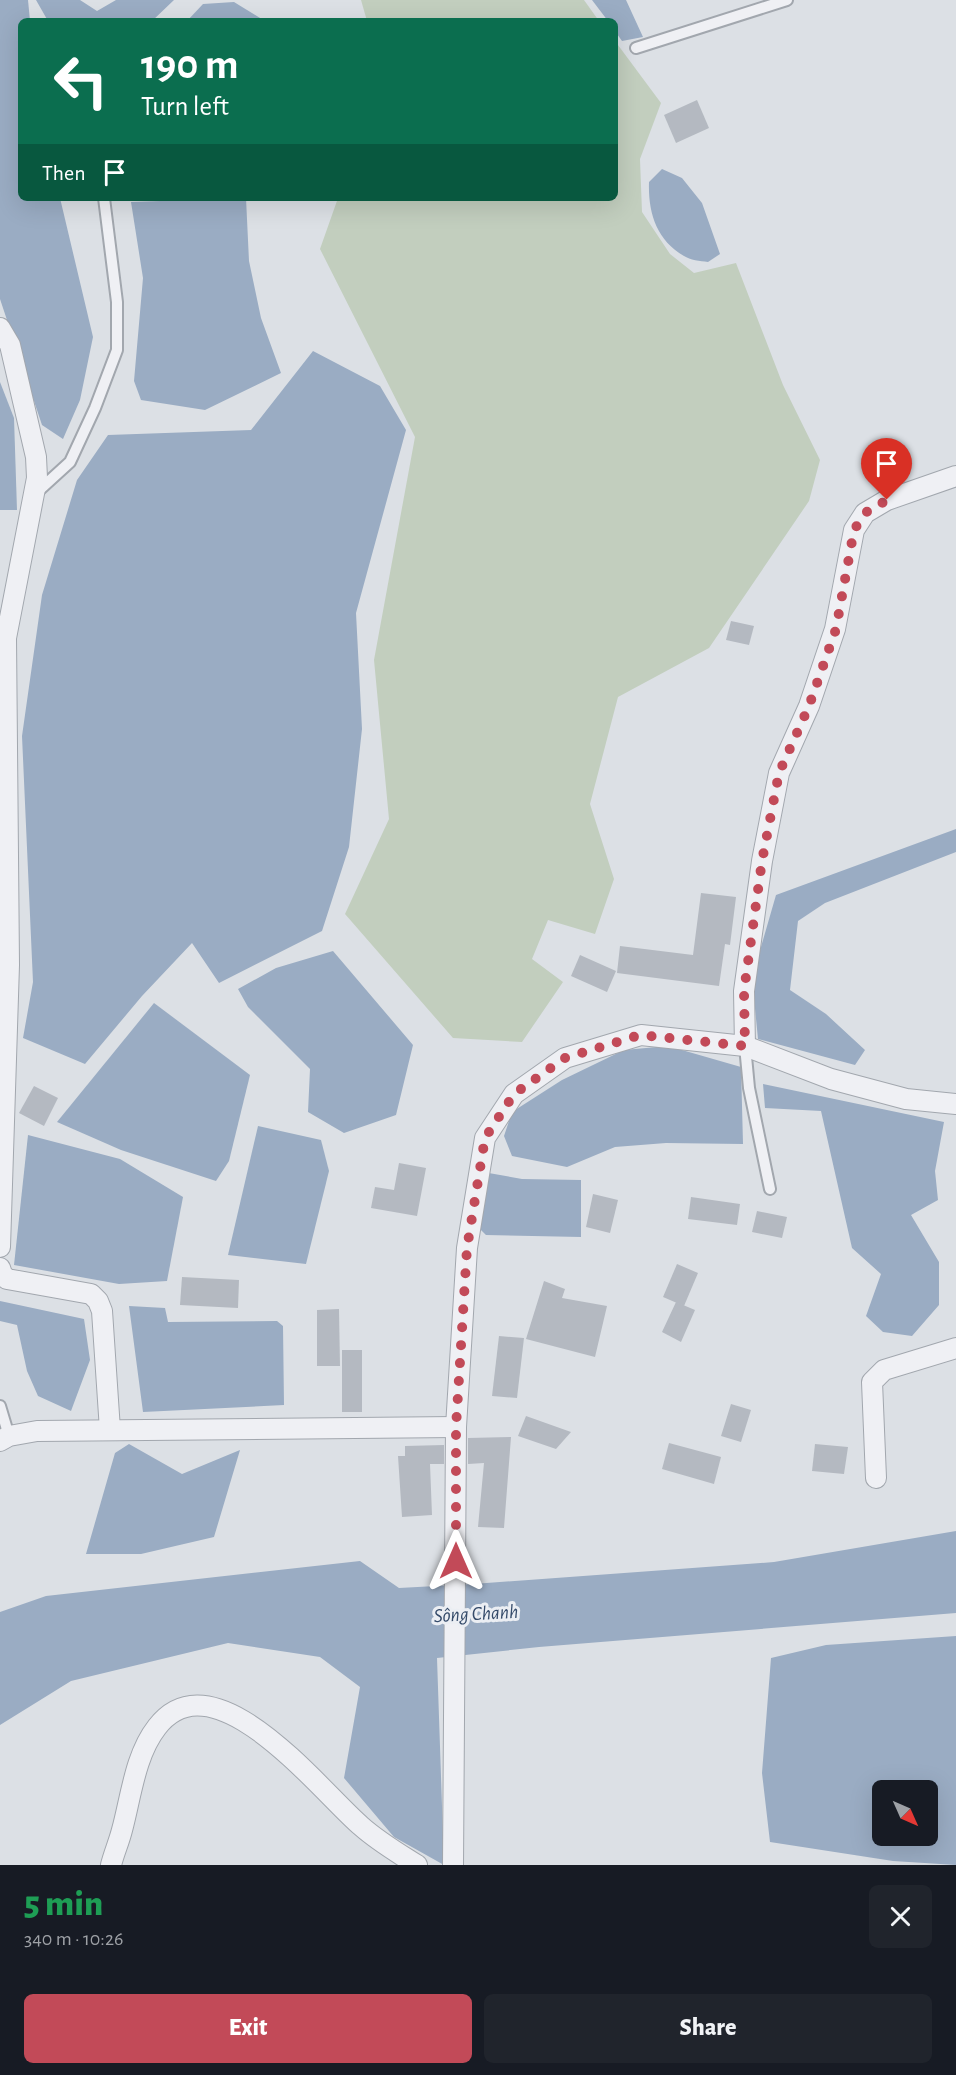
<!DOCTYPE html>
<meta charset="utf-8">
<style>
body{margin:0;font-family:"Alegreya Sans",sans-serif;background:#20242c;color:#f1f3f6;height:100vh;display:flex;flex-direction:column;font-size:22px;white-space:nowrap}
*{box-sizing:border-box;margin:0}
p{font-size:20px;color:#9ea1a6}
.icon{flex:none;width:33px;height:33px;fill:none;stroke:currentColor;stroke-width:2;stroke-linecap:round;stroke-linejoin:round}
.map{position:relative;height:1865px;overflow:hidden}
.drawer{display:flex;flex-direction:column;background:#171b24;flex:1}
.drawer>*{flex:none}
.guide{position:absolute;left:18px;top:18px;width:600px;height:183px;border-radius:9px;box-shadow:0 6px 24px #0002;background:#0b6e4f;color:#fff;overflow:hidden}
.needle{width:39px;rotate:135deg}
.buttons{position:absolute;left:872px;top:1780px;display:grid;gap:12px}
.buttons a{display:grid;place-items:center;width:66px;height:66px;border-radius:9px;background:#171b24;box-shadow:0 6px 24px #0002;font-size:30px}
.pin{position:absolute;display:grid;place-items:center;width:51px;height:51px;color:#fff;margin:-62px -26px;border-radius:50% 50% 50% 0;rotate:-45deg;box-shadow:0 0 6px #0007}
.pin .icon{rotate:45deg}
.me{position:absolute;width:66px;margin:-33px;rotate:0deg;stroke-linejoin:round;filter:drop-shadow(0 0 4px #0008)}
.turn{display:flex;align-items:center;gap:21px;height:126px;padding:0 24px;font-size:27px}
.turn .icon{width:78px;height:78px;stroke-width:2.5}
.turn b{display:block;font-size:42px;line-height:51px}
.then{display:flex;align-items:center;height:57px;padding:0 24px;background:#0003;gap:12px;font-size:22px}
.round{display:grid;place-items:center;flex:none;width:63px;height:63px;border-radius:9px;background:#20242c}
.summary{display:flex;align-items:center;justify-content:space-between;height:102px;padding:0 24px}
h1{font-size:36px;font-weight:800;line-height:45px;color:#1e9e55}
.action{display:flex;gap:12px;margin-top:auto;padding:12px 24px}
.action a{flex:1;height:69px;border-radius:9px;background:#c24a58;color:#fff;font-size:24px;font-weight:800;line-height:69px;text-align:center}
.action a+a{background:#20242c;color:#f1f3f6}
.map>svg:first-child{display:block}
</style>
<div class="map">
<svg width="956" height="1865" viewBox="0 0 956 1865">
<rect width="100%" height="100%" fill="#dce0e5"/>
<g fill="#c2cebe">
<path d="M 361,0 L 584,0 L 599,21 L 367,21 Z"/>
<path d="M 615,41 L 661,103 L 640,159 L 642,212 L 670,254 L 694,273 L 736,263 L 783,385 L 820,460 L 809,501 L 709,648 L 618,697 L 590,804 L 614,879 L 595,934 L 548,920 L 532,959 L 563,982 L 522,1042 L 453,1038 L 345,914 L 389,819 L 374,660 L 415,437 L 320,249 L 338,198 L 615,198 Z"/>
</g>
<g fill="#9aacc3" fill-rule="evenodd">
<path d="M 0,0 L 28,0 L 30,21 L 21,21 L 21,198 L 60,198 L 93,337 L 80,400 L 63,439 L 42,425 L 0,299 Z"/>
<path d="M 36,0 L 80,0 L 97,11 L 116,0 L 174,0 L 152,21 L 48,21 Z"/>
<path d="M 592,0 L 626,0 L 643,37 L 622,41 L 615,31 L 615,21 L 608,21 Z"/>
<path d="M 234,2 L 265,21 L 187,21 L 203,4 Z"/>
<path d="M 662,169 L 682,178 L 702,203 L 720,254 L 708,262 C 700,261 690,260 684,256 C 656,240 648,212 649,182 Z"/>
<path d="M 246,198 L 249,261 L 261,318 L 281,373 L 205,410 L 141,400 L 134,381 L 143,278 L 131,202 Z"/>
<path d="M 313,351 L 380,386 L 406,430 L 356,613 L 362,729 L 349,847 L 322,931 L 219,983 L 192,943 L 142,996 L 85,1064 L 23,1038 L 33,982 L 22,736 L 42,595 L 77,480 L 108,435 L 251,430 Z"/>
<path d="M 0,382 L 14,418 L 17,510 L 0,510 Z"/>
<path d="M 956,829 L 956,852 L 825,903 L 798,921 L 790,990 L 826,1014 L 865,1050 L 855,1065 L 758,1039 L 752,978 L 776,895 Z"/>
<path d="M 333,951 L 413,1045 L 396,1115 L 344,1133 L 308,1112 L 310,1069 L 248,1007 L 238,989 L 276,968 Z"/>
<path d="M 154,1003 L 250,1075 L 229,1161 L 216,1181 L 121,1150 L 57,1122 Z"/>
<path d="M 668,1046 L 741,1067 L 743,1144 L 666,1143 L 615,1147 L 567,1167 L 512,1156 L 504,1136 L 512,1112 L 562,1080 L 624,1050 Z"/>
<path d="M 763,1084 L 944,1122 L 935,1171 L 938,1200 L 911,1215 L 939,1262 L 939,1305 L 912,1336 L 883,1332 L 866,1316 L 881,1274 L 852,1248 L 821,1111 L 765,1108 Z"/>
<path d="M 258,1126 L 321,1140 L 329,1171 L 306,1264 L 228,1255 Z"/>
<path d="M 28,1135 L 120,1159 L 183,1197 L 167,1281 L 119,1284 L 14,1265 Z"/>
<path d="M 483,1172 L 522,1179 L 581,1180 L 581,1237 L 486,1235 L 479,1228 Z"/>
<path d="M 0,1301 L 84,1319 L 90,1360 L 71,1411 L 38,1396 L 27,1371 L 17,1325 L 0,1321 Z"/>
<path d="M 129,1306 L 165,1308 L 168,1322 L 277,1321 L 283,1326 L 284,1405 L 143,1412 Z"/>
<path d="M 129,1444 L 182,1474 L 240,1450 L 214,1537 L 141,1554 L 86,1554 L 115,1453 Z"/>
<path d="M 956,1531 L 956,1613 L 539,1647 L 437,1658 L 444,1865 L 394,1837 L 344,1778 L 360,1687 L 320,1657 L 228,1643 L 71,1681 L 0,1725 L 0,1612 L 46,1596 L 360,1561 L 399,1588 L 473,1584 L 774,1562 Z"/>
<path d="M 956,1636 L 956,1865 L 893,1861 L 770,1842 L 762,1773 L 771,1658 L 826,1645 ZM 882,1791 L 927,1791 L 927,1836 L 882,1836 Z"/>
</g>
<g fill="#b4b9c1">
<path d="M 697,100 L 709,128 L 676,143 L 664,115 Z"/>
<path d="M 731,621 L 754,626 L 749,645 L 726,640 Z"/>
<path d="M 701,893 L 736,897 L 730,945 L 725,944 L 719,986 L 617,973 L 620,946 L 693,955 Z"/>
<path d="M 580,955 L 616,971 L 607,992 L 571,976 Z"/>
<path d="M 34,1086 L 58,1098 L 44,1126 L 19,1113 Z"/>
<path d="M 399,1163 L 426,1168 L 417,1216 L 371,1208 L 375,1187 L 394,1190 Z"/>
<path d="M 593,1194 L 618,1200 L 610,1233 L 586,1227 Z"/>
<path d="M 691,1197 L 740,1204 L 737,1225 L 688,1219 Z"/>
<path d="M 757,1211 L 787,1217 L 782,1238 L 752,1232 Z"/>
<path d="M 677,1264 L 698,1273 L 684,1306 L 663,1297 Z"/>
<path d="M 182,1277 L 239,1280 L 238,1308 L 180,1305 Z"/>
<path d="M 544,1281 L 565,1289 L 562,1298 L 607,1306 L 595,1357 L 526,1339 Z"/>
<path d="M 676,1302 L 695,1310 L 681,1342 L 662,1332 Z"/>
<path d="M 339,1309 L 340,1366 L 317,1366 L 317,1310 Z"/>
<path d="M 499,1336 L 524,1338 L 517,1398 L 492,1396 Z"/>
<rect x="342" y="1350" width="20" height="62"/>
<path d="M 731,1404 L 751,1410 L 741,1442 L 721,1436 Z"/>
<path d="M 526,1416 L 571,1432 L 556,1449 L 518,1436 Z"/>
<path d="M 511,1437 L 504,1528 L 478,1527 L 484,1463 L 468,1464 L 468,1438 Z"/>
<path d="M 669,1443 L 721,1457 L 714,1484 L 662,1469 Z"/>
<path d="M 815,1444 L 848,1447 L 844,1474 L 812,1471 Z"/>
<path d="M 444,1445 L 444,1464 L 430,1464 L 432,1515 L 402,1517 L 398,1456 L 405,1456 L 405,1446 Z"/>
</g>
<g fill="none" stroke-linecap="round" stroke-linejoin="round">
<g stroke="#a2a7ae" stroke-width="14">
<g id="service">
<path d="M 636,48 L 787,0"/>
<path d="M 36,493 L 70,462 L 95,408 L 117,350 L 117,302 L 104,198"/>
<path d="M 745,1046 L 749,1088 L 770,1189"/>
<path d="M 0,1406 L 9,1436"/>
</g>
</g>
<g stroke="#a2a7ae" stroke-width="22">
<g id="minor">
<path d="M 0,328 L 10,345 L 36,457 L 37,478 L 6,638 L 9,965 L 0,1247"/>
<path d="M 745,1046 L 744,991 L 762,861 L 779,773 L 809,706 L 835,629 L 854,530 L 865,513 L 887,500 L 956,476"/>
<path d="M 0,1268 L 2,1274 L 7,1279 L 91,1294 L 98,1301 L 102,1311 L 110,1430"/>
<path d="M 0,1441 L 9,1436 L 37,1431 L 456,1427"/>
<path d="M 876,1478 L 872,1382 L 884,1370 L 956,1348"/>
<path d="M 111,1865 C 114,1853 119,1842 122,1830 C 131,1797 135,1755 157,1727 C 214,1653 320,1791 361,1826 C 379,1842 398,1853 417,1865"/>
<path d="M 453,1865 L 456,1427 L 467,1248 L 485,1138 L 514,1094 L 565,1058 L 641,1035 L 745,1046 L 831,1079 L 906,1099 L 956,1104"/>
</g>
</g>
<use href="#service" stroke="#eff0f4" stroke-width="10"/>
<use href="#minor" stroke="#eff0f4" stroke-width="20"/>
</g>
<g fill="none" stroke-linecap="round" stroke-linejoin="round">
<path stroke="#c24a58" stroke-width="10" stroke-dasharray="0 18" d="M 456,1561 L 456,1427 L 467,1248 L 485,1138 L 514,1094 L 565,1058 L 640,1035 L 745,1046 L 744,991 L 762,861 L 779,773 L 809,706 L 836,629 L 854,530 L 865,513 L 887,500"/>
</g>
<g text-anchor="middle" stroke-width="6" stroke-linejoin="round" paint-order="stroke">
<g font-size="20" font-style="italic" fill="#354b6a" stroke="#ebeef3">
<text transform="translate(476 1613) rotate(-3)" y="7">Sông Chanh</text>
</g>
</g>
</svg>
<div class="buttons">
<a><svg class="needle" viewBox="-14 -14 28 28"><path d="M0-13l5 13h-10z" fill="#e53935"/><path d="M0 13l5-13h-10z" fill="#9ea1a6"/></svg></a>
</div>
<div class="pin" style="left:887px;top:500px;background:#d93025"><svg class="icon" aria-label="arrive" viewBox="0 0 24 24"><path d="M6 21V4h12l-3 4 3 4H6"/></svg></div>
<svg class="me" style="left:456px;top:1561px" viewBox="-20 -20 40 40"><path d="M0-17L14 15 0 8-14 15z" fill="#c24a58" stroke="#fff" stroke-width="4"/></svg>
<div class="guide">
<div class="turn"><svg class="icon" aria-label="left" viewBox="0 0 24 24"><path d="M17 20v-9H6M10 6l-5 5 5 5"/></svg><div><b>190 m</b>Turn left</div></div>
<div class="then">Then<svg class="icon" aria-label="arrive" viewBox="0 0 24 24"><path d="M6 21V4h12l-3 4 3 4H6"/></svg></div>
</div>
</div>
<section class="drawer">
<div class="summary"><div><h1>5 min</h1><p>340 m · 10:26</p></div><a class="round"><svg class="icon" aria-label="close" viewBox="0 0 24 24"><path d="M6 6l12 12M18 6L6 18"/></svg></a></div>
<div class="action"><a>Exit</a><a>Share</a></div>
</section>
